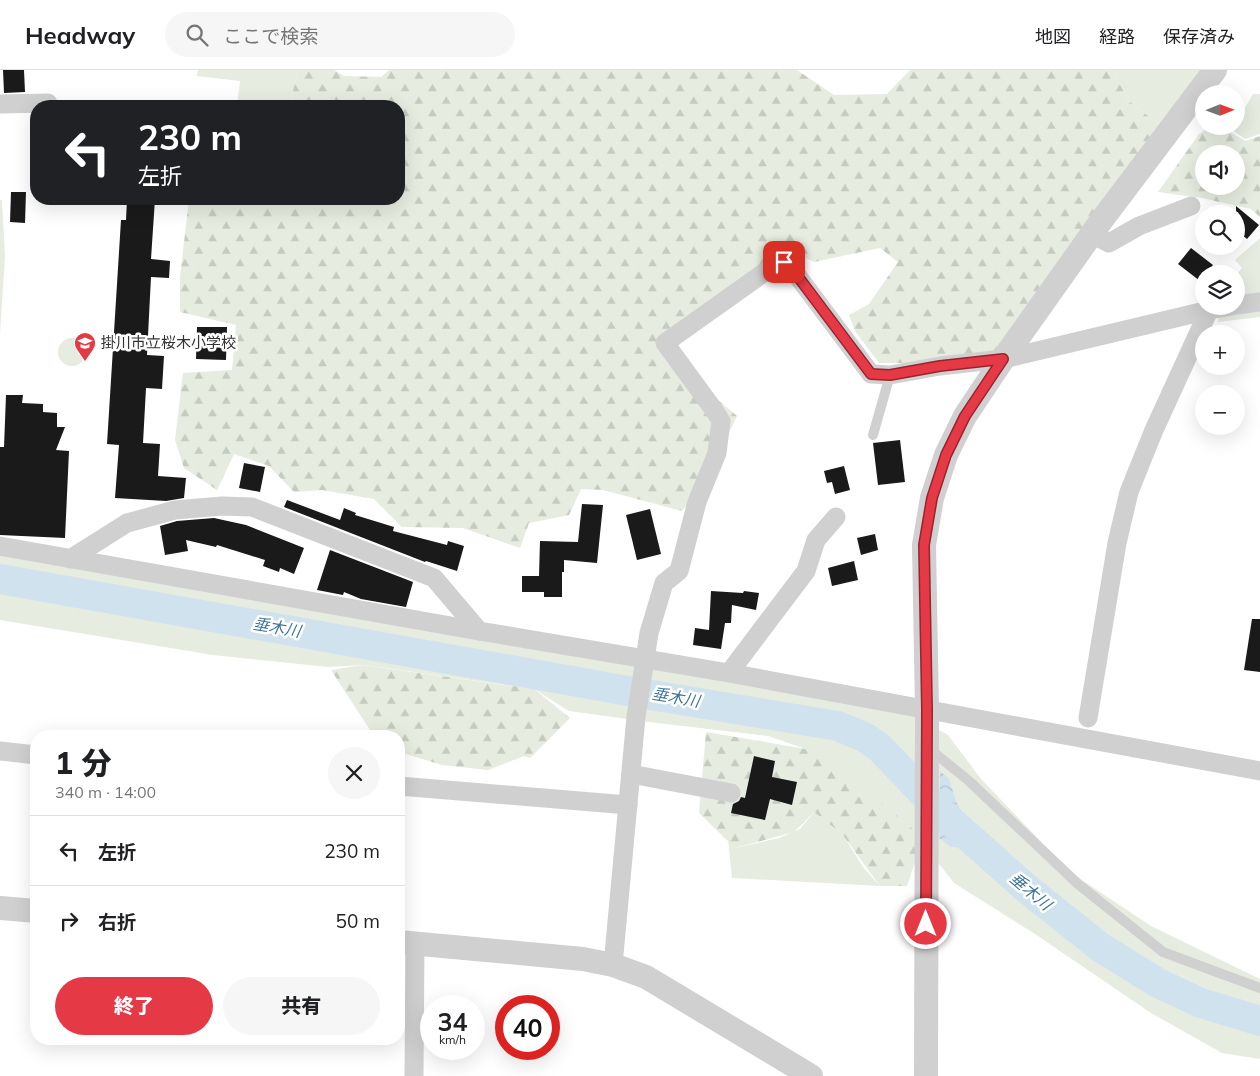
<!DOCTYPE html>
<html lang="ja">
<meta charset="utf-8">
<style>
body{margin:0;font-family:Mulish,"Noto Sans JP",sans-serif;background:#f6f6f6;color:#202124;height:100vh;display:flex;flex-direction:column;font-size:19px;white-space:nowrap}
*{box-sizing:border-box;margin:0}
p{font-size:16px;color:#757577}
.icon{flex:none;width:28px;height:28px;fill:none;stroke:currentColor;stroke-width:2;stroke-linecap:round;stroke-linejoin:round}
.map{position:relative;flex:1;overflow:hidden}
.drawer{position:absolute;left:30px;top:660px;width:375px;height:315px;display:flex;flex-direction:column;background:#fff;border-radius:20px;box-shadow:0 5px 20px #0002}
.drawer>*{flex:none}
.hud{position:absolute;left:30px;top:30px;width:375px;height:105px;border-radius:20px;box-shadow:0 5px 20px #0002;background:#202124;color:#fff;overflow:hidden}
.needle{width:32px;rotate:89deg}
.buttons{position:absolute;left:1195px;top:15px;display:grid;gap:10px}
.buttons a{display:grid;place-items:center;width:50px;height:50px;border-radius:50%;background:#fff;box-shadow:0 5px 20px #0002;font-size:25px}
.speed{position:absolute;left:420px;top:925px;display:flex;gap:10px;font-size:25px;font-weight:700;text-align:center}
.speed>*{display:grid;place-content:center;width:65px;height:65px;border-radius:50%;background:#fff;box-shadow:0 5px 20px #0002;line-height:1}
.speed small{font-size:12px;font-weight:400}
.speed .limit{border:8px solid #d22;background:#fff;color:#111}
.pin{position:absolute;display:grid;place-items:center;width:42px;height:42px;color:#fff;margin:-21px;border-radius:10px;box-shadow:0 2px 8px #0006}
.me{position:absolute;width:55px;margin:-28px;rotate:0deg;stroke-linejoin:round;filter:drop-shadow(0 0 4px #0008)}
.turn{display:flex;align-items:center;gap:18px;height:105px;padding:0 25px;font-size:22px}
.turn .icon{width:65px;height:65px;stroke-width:2.5}
.turn b{display:block;font-size:35px;line-height:42px}
.round{display:grid;place-items:center;flex:none;width:52px;height:52px;border-radius:26px;background:#f6f6f6}
.headline{display:flex;align-items:center;justify-content:space-between;height:85px;padding:0 25px}
h1{font-size:30px;font-weight:800;line-height:38px}
.cta{display:flex;gap:10px;margin-top:auto;padding:10px 25px}
.cta a{flex:1;height:58px;border-radius:30px;background:#e63946;color:#fff;font-size:20px;font-weight:800;line-height:58px;text-align:center}
.cta a+a{background:#f6f6f6;color:#202124}
ul{padding:0;list-style:none}
li{display:flex;align-items:center;gap:15px;height:70px;padding:0 25px;border-top:1px solid #e0e0e0}
li div{flex:1}
li b{display:block;font-size:19px}
li em{font-style:normal}
header{display:flex;align-items:center;gap:30px;box-sizing:border-box;height:70px;padding:0 25px;background:#fff;border-bottom:1px solid #e0e0e0}
header strong{font-size:24px}
nav{display:flex;gap:28px;margin-inline-start:auto;font-size:18px}
.search{width:350px;height:45px;background:#f6f6f6;display:flex;align-items:center;gap:12px;box-sizing:border-box;padding:0 18px;border-radius:28px;color:#757577;font-size:19px}
.map>svg:first-child{display:block}
</style>
<header>
<strong>Headway</strong>
<div class="search"><svg class="icon" aria-label="search" viewBox="0 0 24 24"><circle cx="10" cy="10" r="6"/><path d="M15 15l6 6"/></svg>ここで検索</div>
<nav><a>地図</a><a>経路</a><a>保存済み</a></nav>
</header>
<div class="map">
<svg width="1260" height="1006" viewBox="0 0 1260 1006">
<defs>
<pattern id="forest-firs" width="22" height="20" patternUnits="userSpaceOnUse" patternTransform="scale(1.25)"><rect width="22" height="20" fill="#e6ecdf"/><path d="M5 1l3.5 6h-7zM16 11l3.5 6h-7z" fill="#c6cbc0"/></pattern>
<pattern id="water-waves" width="16" height="10" patternUnits="userSpaceOnUse" patternTransform="scale(1.25)"><rect width="16" height="10" fill="#cfe2ee"/><path d="M0 5q4-4 8 0t8 0" fill="none" stroke="#b2c2cd"/></pattern>
</defs>
<rect width="100%" height="100%" fill="#fff"/>
<g fill="#e6ecdf">
<path d="M 198,0 L 298,0 L 290,33 L 282,36 L 187,36 L 237,35 L 240,11 L 197,6 Z"/>
<path d="M 1112,0 L 1200,0 L 1161,56 L 1129,31 Z"/>
<path d="M 1253,24 L 1260,24 L 1260,64 L 1245,69 L 1232,60 L 1234,56 L 1236,56 L 1236,53 Z"/>
<path d="M 0,130 L 2,130 L 5,186 L 0,264 Z"/>
<path d="M 1260,168 L 1260,224 L 1236,227 L 1236,205 L 1242,198 L 1235,190 Z"/>
<path d="M 1260,235 L 1260,247 L 1218,252 L 1220,242 Z"/>
<circle cx="72" cy="282" r="14"/>
<path d="M 0,478 L 906,642 L 948,665 L 981,709 L 1070,802 L 1151,856 L 1260,909 L 1260,989 L 1222,983 L 1151,943 L 1035,864 L 954,813 L 916,764 L 806,679 L 768,666 L 649,652 L 569,641 L 534,619 L 365,595 L 328,597 L 213,585 L 0,550 Z"/>
<path d="M 814,742 L 842,764 L 860,792 L 863,797 L 880,816 L 732,808 L 728,769 L 735,778 L 779,768 L 800,759 Z"/>
</g>
<g fill="url(#forest-firs)" fill-rule="evenodd">
<path d="M 298,0 L 334,0 L 344,6 L 381,7 L 389,0 L 797,0 L 834,25 L 887,24 L 910,0 L 1112,0 L 1129,31 L 1161,56 L 1001,280 L 939,293 L 879,293 L 855,261 L 849,245 L 869,234 L 898,192 L 880,178 L 814,192 L 800,185 L 786,182 L 666,286 L 737,346 L 705,413 L 682,441 L 603,420 L 581,419 L 569,445 L 529,453 L 520,478 L 463,458 L 402,457 L 374,429 L 322,420 L 294,422 L 269,396 L 234,384 L 217,420 L 184,398 L 175,370 L 183,303 L 232,300 L 236,255 L 180,242 L 180,207 L 189,129 L 399,129 L 399,36 L 276,36 L 291,29 Z"/>
<path d="M 1211,56 L 1221,56 L 1245,71 L 1260,66 L 1260,147 L 1251,139 L 1202,128 L 1158,122 L 1199,64 ZM 1204,84 L 1236,84 L 1236,116 L 1204,116 Z"/>
<path d="M 363,595 L 534,619 L 570,648 L 530,688 L 524,686 L 488,700 L 442,695 L 399,682 L 399,666 L 374,666 L 331,600 Z"/>
<path d="M 706,662 L 806,679 L 852,707 L 915,761 L 919,780 L 907,816 L 880,816 L 842,764 L 814,742 L 794,762 L 735,778 L 699,743 Z"/>
</g>
<path fill="url(#water-waves)" d="M 940,701 L 949,709 L 956,731 L 967,752 L 1013,795 L 1006,800 L 981,778 L 951,777 L 939,768 Z"/>
<g fill="none" stroke-linecap="round" stroke-linejoin="round">
<path stroke="#cfe2ee" stroke-width="30" d="M 0,509 L 645,624 L 838,656 L 866,668 L 880,678 L 944,745 L 1026,818 L 1100,877 L 1158,913 L 1201,933 L 1260,951"/>
</g>
<g fill="#1a1a1a">
<path d="M 3,0 L 24,0 L 25,22 L 4,23 Z"/>
<path d="M 11,122 L 26,122 L 25,153 L 10,152 Z"/>
<path d="M 127,129 L 155,129 L 151,189 L 170,191 L 169,208 L 151,207 L 147,285 L 164,286 L 162,319 L 146,318 L 143,373 L 160,374 L 158,406 L 186,408 L 184,428 L 166,431 L 115,428 L 119,375 L 107,374 L 121,150 L 126,150 Z"/>
<path d="M 1236,136 L 1259,155 L 1247,169 L 1236,160 Z"/>
<path d="M 1191,178 L 1213,195 L 1206,204 L 1204,204 L 1204,206 L 1200,211 L 1178,194 Z"/>
<path d="M 197,257 L 227,257 L 226,290 L 196,289 Z"/>
<path d="M 6,325 L 23,325 L 22,333 L 43,334 L 43,342 L 57,343 L 57,357 L 65,357 L 56,380 L 69,381 L 65,468 L 0,465 L 0,377 L 4,377 Z"/>
<path d="M 900,370 L 905,412 L 878,415 L 873,373 Z"/>
<path d="M 244,393 L 265,397 L 260,422 L 239,418 Z"/>
<path d="M 844,396 L 850,420 L 835,424 L 832,412 L 827,413 L 824,401 Z"/>
<path d="M 287,430 L 340,450 L 344,438 L 356,443 L 355,445 L 394,457 L 393,461 L 447,475 L 448,471 L 464,476 L 457,501 L 426,491 L 425,492 L 284,437 Z"/>
<path d="M 582,434 L 603,435 L 597,493 L 564,490 L 564,502 L 562,502 L 562,527 L 544,527 L 544,522 L 522,522 L 522,506 L 539,506 L 540,471 L 578,472 Z"/>
<path d="M 650,439 L 661,484 L 637,490 L 626,445 Z"/>
<path d="M 214,448 L 246,455 L 304,478 L 294,504 L 280,498 L 279,502 L 263,496 L 265,490 L 217,475 L 216,477 L 186,470 L 188,481 L 165,485 L 160,456 L 177,451 Z"/>
<path d="M 875,464 L 878,480 L 861,485 L 857,468 Z"/>
<path d="M 330,480 L 413,512 L 406,537 L 361,529 L 344,522 L 343,525 L 317,520 Z"/>
<path d="M 854,491 L 858,510 L 832,516 L 828,498 Z"/>
<path d="M 711,521 L 743,523 L 744,521 L 759,523 L 756,540 L 732,535 L 731,553 L 725,553 L 721,579 L 693,575 L 695,558 L 709,560 Z"/>
<path d="M 1252,549 L 1260,549 L 1260,602 L 1244,600 Z"/>
<path d="M 754,686 L 775,691 L 772,707 L 797,712 L 792,735 L 770,729 L 765,750 L 731,743 L 733,734 L 739,731 L 741,727 L 745,728 Z"/>
</g>
<g fill="none" stroke-linecap="round" stroke-linejoin="round">
<g stroke="#d0d0d0" stroke-width="10">
<path d="M 873,365 L 890,305"/>
<path d="M 931,680 L 969,711 L 1078,814 L 1163,882 L 1260,918"/>
</g>
<g stroke="#d0d0d0" stroke-width="19">
<path d="M 0,34 L 48,33"/>
<path d="M 1092,164 L 1109,173 L 1139,156 L 1191,136"/>
<path d="M 1236,235 L 1260,232"/>
<path d="M 0,476 L 479,561"/>
<path d="M 70,489 L 127,453 L 175,440 L 222,436 L 252,437 L 434,508 L 479,561 L 729,603 L 1260,701"/>
<path d="M 729,603 L 806,501 L 816,470 L 836,447"/>
<path d="M 1088,648 L 1117,473 L 1129,422 L 1154,360 L 1209,240"/>
<path d="M 0,681 L 36,685"/>
<path d="M 631,704 L 731,723"/>
<path d="M 399,716 L 628,735"/>
<path d="M 613,895 L 636,647 L 649,563 L 664,513 L 679,501 L 697,432 L 717,383 L 721,351 L 714,340 L 665,273 L 776,194 L 787,192 L 871,304 L 890,305 L 940,296 L 1003,289 L 1209,240 L 1232,236"/>
<path d="M 414,1006 L 415,873"/>
</g>
<g stroke="#d0d0d0" stroke-width="24">
<path d="M 0,838 L 36,841"/>
<path d="M 399,872 L 583,889 L 613,895 L 646,907 L 811,1006"/>
<path d="M 926,1006 L 927,640 L 924,475 L 932,428 L 946,385 L 965,346 L 1003,289 L 1101,151 L 1215,0"/>
</g>
</g>
<g fill="none" stroke-linecap="round" stroke-linejoin="round">
<g stroke="#96252e" stroke-width="12">
<path id="route" d="M 784,192 L 787,192 L 871,304 L 890,305 L 940,296 L 1003,289 L 965,346 L 946,385 L 932,428 L 924,475 L 927,640 L 926,854"/>
</g>
<use href="#route" stroke="#e63946" stroke-width="9"/>
</g>
<defs>
<g id="school-pin" transform="scale(1.125)"><path d="M0 17L-7.5 6A9.5 9.5 0 1 1 7.5 6Z" fill="#e63946" stroke="#fff"/><path d="M0-5L7-2L0 1L-7-2ZM-4 1L0 2.5L4 1V4Q0 6-4 4Z" fill="#fff"/></g>
</defs>
<g fill-rule="evenodd">
<use href="#school-pin" x="85" y="273"/>
</g>
<g text-anchor="middle" stroke-width="5" stroke-linejoin="round" paint-order="stroke">
<g font-size="15" fill="#333" stroke="#fff" text-anchor="start">
<text x="101" y="278">掛川市立桜木小学校</text>
</g>
<g font-size="16" font-style="italic" fill="#3f7597" stroke="#fff">
<text transform="translate(277 557) rotate(10)" y="6">垂木川</text>
<text transform="translate(676 627) rotate(10)" y="6">垂木川</text>
<text transform="translate(1031 821) rotate(40)" y="6">垂木川</text>
</g>
</g>
</svg>
<div class="buttons">
<a><svg class="needle" viewBox="-14 -14 28 28"><path d="M0-13l5 13h-10z" fill="#e53935"/><path d="M0 13l5-13h-10z" fill="#757577"/></svg></a>
<a><svg class="icon" aria-label="sound" viewBox="0 0 24 24"><path d="M4 9h4l5-4v14l-5-4H4zM17 9q2 3 0 6"/></svg></a>
<a><svg class="icon" aria-label="search" viewBox="0 0 24 24"><circle cx="10" cy="10" r="6"/><path d="M15 15l6 6"/></svg></a>
<a><svg class="icon" aria-label="layers" viewBox="0 0 24 24"><path d="M12 4l9 5-9 5-9-5zM3 14l9 5 9-5"/></svg></a>
<a>+</a>
<a>−</a>
</div>
<div class="speed"><div>34<small>km/h</small></div><div class="limit">40</div></div>
<div class="pin" style="left:784px;top:192px;background:#d93025"><svg class="icon" aria-label="arrive" viewBox="0 0 24 24"><path d="M6 21V4h12l-3 4 3 4H6"/></svg></div>
<svg class="me" style="left:926px;top:854px" viewBox="-20 -20 40 40"><circle r="17" fill="#e63946" stroke="#fff" stroke-width="3"/><path d="M0-11L8 9 0 5-8 9z" fill="#fff"/></svg>
<div class="hud">
<div class="turn"><svg class="icon" aria-label="left" viewBox="0 0 24 24"><path d="M17 20v-9H6M10 6l-5 5 5 5"/></svg><div><b>230 m</b>左折</div></div>
</div>
<section class="drawer">
<div class="headline"><div><h1>1 分</h1><p>340 m · 14:00</p></div><a class="round"><svg class="icon" aria-label="close" viewBox="0 0 24 24"><path d="M6 6l12 12M18 6L6 18"/></svg></a></div>
<ul>
<li><svg class="icon" aria-label="left" viewBox="0 0 24 24"><path d="M17 20v-9H6M10 6l-5 5 5 5"/></svg><div><b>左折</b></div><em>230 m</em></li>
<li><svg class="icon" aria-label="right" viewBox="0 0 24 24"><path d="M7 20v-9h11M14 6l5 5-5 5"/></svg><div><b>右折</b></div><em>50 m</em></li>
</ul>
<div class="cta"><a>終了</a><a>共有</a></div>
</section>
</div>
